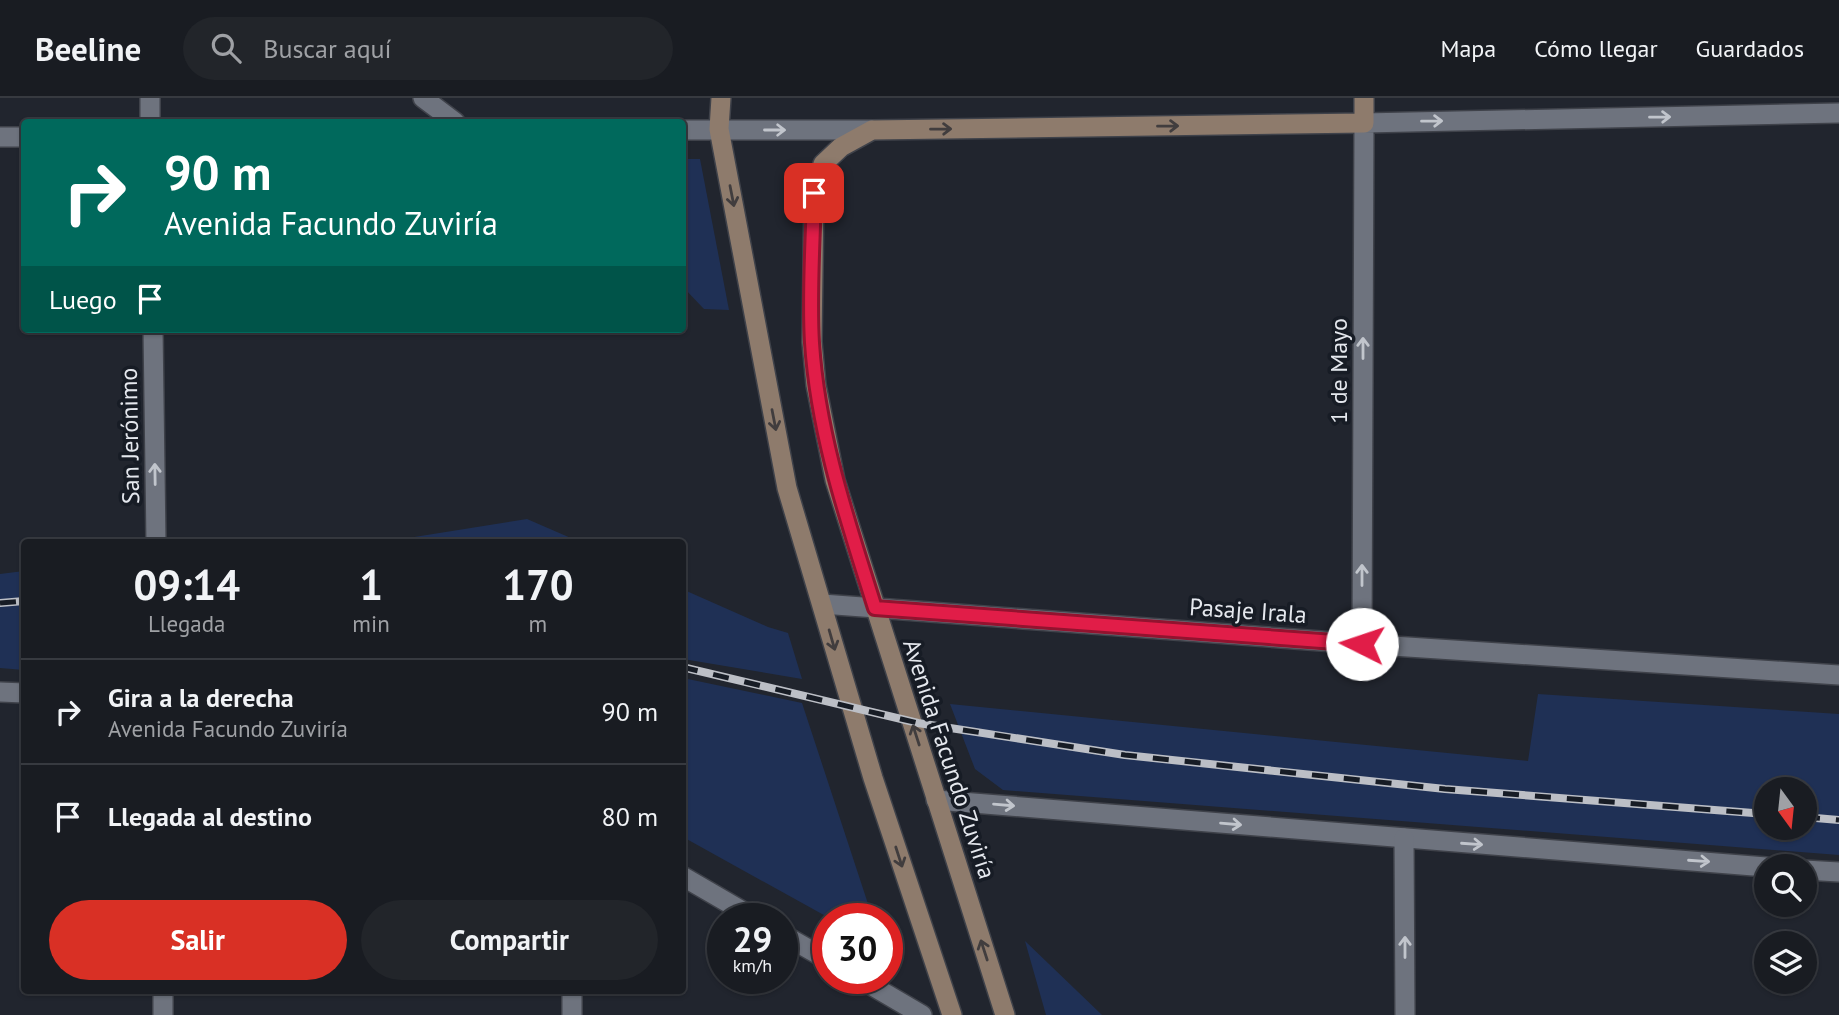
<!DOCTYPE html>
<html lang="es">
<meta charset="utf-8">
<style>
body{margin:0;font-family:"PT Sans",sans-serif;background:#22252a;color:#f1f3f6;height:100vh;display:flex;flex-direction:column;font-size:26px;white-space:nowrap}
*{box-sizing:border-box;margin:0}
p{font-size:23px;color:#9fa1a5}
.icon{flex:none;width:38px;height:38px;fill:none;stroke:currentColor;stroke-width:2;stroke-linecap:round;stroke-linejoin:round}
.map{position:relative;flex:1;overflow:hidden}
.details{position:absolute;left:21px;top:441px;width:665px;height:455px;display:flex;flex-direction:column;background:#191c22;border-radius:7px;box-shadow:0 2px 5px #0004,0 0 0 2px #373a40}
.details>*{flex:none}
.hud{position:absolute;left:21px;top:21px;width:665px;height:214px;border-radius:7px;box-shadow:0 2px 5px #0004,0 0 0 2px #373a40;background:#00695c;color:#fff;overflow:hidden}
.needle{width:46px;rotate:165deg}
.buttons{position:absolute;left:1754px;top:679px;display:grid;gap:14px}
.buttons a{display:grid;place-items:center;width:63px;height:63px;border-radius:50%;background:#191c22;box-shadow:0 2px 5px #0004,0 0 0 2px #373a40;font-size:35px}
.speed{position:absolute;left:707px;top:805px;display:flex;gap:14px;font-size:35px;font-weight:700;text-align:center}
.speed>*{display:grid;place-content:center;width:91px;height:91px;border-radius:50%;background:#191c22;box-shadow:0 2px 5px #0004,0 0 0 2px #373a40;line-height:1}
.speed small{font-size:18px;font-weight:400}
.speed .limit{border:10px solid #d22;background:#fff;color:#111}
.pin{position:absolute;display:grid;place-items:center;width:60px;height:60px;color:#fff;margin:-30px;border-radius:14px;box-shadow:0 4px 10px #0006}
.me{position:absolute;width:77px;margin:-38px;rotate:274deg;stroke-linejoin:round;filter:drop-shadow(0 0 5px #0008)}
.turn{display:flex;align-items:center;gap:24px;height:147px;padding:0 28px;font-size:32px}
.turn .icon{width:91px;height:91px;stroke-width:2.5}
.turn b{display:block;font-size:49px;line-height:60px}
.then{display:flex;align-items:center;height:66px;padding:0 28px;background:#0003;gap:14px;font-size:26px}
.eta{display:flex;justify-content:space-evenly;align-items:center;height:119px;text-align:center}
.eta b{font-size:42px;font-weight:600;line-height:49px}
.cta{display:flex;gap:14px;margin-top:auto;padding:14px 28px}
.cta a{flex:1;height:80px;border-radius:42px;background:#d93025;color:#fff;font-size:28px;font-weight:600;line-height:80px;text-align:center}
.cta a+a{background:#22252a;color:#f1f3f6}
ul{padding:0;list-style:none}
li{display:flex;align-items:center;gap:21px;height:105px;padding:0 28px;border-top:2px solid #373a40}
li div{flex:1}
li b{display:block;font-size:26px}
li em{font-style:normal}
header{display:flex;align-items:center;gap:42px;box-sizing:border-box;height:98px;padding:0 35px;background:#191c22;border-bottom:2px solid #373a40}
header strong{font-size:33px}
nav{display:flex;gap:38px;margin-inline-start:auto;font-size:24px}
.search{width:490px;height:63px;background:#22252a;display:flex;align-items:center;gap:18px;box-sizing:border-box;padding:0 24px;border-radius:38px;color:#9fa1a5;font-size:26px}
.map>svg:first-child{display:block}
</style>
<header>
<strong>Beeline</strong>
<div class="search"><svg class="icon" aria-label="search" viewBox="0 0 24 24"><circle cx="10" cy="10" r="6"/><path d="M15 15l6 6"/></svg>Buscar aquí</div>
<nav><a>Mapa</a><a>Cómo llegar</a><a>Guardados</a></nav>
</header>
<div class="map">
<svg width="1839" height="917" viewBox="0 0 1839 917">
<rect width="100%" height="100%" fill="#21252e"/>
<g fill="#1f3055" fill-rule="evenodd">
<path d="M 682,61 L 700,61 L 729,212 L 704,211 L 683,189 Z"/>
<path d="M 527,421 L 580,444 L 383,444 Z"/>
<path d="M 24,473 L 24,572 L 0,570 L 0,476 Z"/>
<path d="M 682,491 L 768,529 L 788,535 L 802,581 L 683,561 Z"/>
<path d="M 683,580 L 802,605 L 873,821 L 831,821 L 683,739 Z"/>
<path d="M 1538,596 L 1839,616 L 1839,757 L 1003,692 L 975,671 L 950,606 L 1528,663 ZM 1766,691 L 1804,691 L 1804,730 L 1766,730 Z"/>
<path d="M 1025,843 L 1102,917 L 1046,917 Z"/>
</g>
<g fill="none" stroke-linecap="round" stroke-linejoin="round">
<g stroke="#3f424a" stroke-width="22">
<g id="minor">
<path d="M 150,0 L 150,24"/>
<path d="M 423,0 L 455,24"/>
<path d="M 153,231 L 156,444"/>
<path d="M 822,506 L 1362,546 L 1839,577"/>
<path d="M 1362,546 L 1364,25 L 1839,15"/>
<path d="M 0,594 L 24,595"/>
<path d="M 936,702 L 1766,769"/>
<path d="M 1404,740 L 1405,917"/>
<path d="M 1804,772 L 1839,774"/>
<path d="M 682,778 L 756,821"/>
<path d="M 782,836 L 828,862"/>
<path d="M 859,880 L 922,917"/>
<path d="M 163,892 L 163,917"/>
<path d="M 572,917 L 572,892"/>
</g>
</g>
<g stroke="#3f424a" stroke-width="22">
<g id="tertiary">
<path d="M 682,32 L 872,32"/>
<path d="M 0,39 L 24,39"/>
</g>
</g>
<g stroke="#3f424a" stroke-width="22">
<g id="secondary">
<path d="M 721,0 L 719,31 L 787,390 L 873,680 L 952,917"/>
<path d="M 1005,917 L 835,382 L 816,287 L 812,244 L 814,95 L 823,66 L 841,49 L 872,32 L 1364,25 L 1364,0"/>
</g>
</g>
<use href="#minor" stroke="#6e737e" stroke-width="19"/>
<use href="#tertiary" stroke="#6e737e" stroke-width="19"/>
<use href="#secondary" stroke="#8e7b6c" stroke-width="19"/>
<g stroke="#bcbfc6" stroke-width="8">
<g id="rail">
<path d="M 0,505 L 24,503"/>
<path d="M 682,569 L 918,625 L 1125,657 L 1445,691 L 1766,716"/>
<path d="M 1804,719 L 1839,722"/>
</g>
</g>
<use href="#rail" stroke="#171c25" stroke-width="5" stroke-dasharray="16" stroke-linecap="butt"/>
</g>
<defs><path id="oneway-shaft" d="M-6 0H5M1.5-3L5.5 0L1.5 3" fill="none" stroke-width="1.6" stroke-linecap="round" stroke-linejoin="round" transform="scale(1.75)"/></defs>
<g stroke="#c1c5cc">
<use href="#oneway-shaft" transform="translate(1660 19) rotate(-1)"/>
<use href="#oneway-shaft" transform="translate(1432 23) rotate(-1)"/>
<use href="#oneway-shaft" transform="translate(775 32)"/>
<use href="#oneway-shaft" transform="translate(1363 250) rotate(-90)"/>
<use href="#oneway-shaft" transform="translate(155 376) rotate(-91)"/>
<use href="#oneway-shaft" transform="translate(1362 477) rotate(-90)"/>
<use href="#oneway-shaft" transform="translate(1004 707) rotate(5)"/>
<use href="#oneway-shaft" transform="translate(1231 726) rotate(5)"/>
<use href="#oneway-shaft" transform="translate(1472 746) rotate(4)"/>
<use href="#oneway-shaft" transform="translate(1699 763) rotate(4)"/>
<use href="#oneway-shaft" transform="translate(1405 849) rotate(-90)"/>
</g>
<g stroke="#413d3e">
<use href="#oneway-shaft" transform="translate(1168 28) rotate(-1)"/>
<use href="#oneway-shaft" transform="translate(941 31) rotate(-1)"/>
<use href="#oneway-shaft" transform="translate(732 98) rotate(79)"/>
<use href="#oneway-shaft" transform="translate(774 322) rotate(79)"/>
<use href="#oneway-shaft" transform="translate(832 542) rotate(74)"/>
<use href="#oneway-shaft" transform="translate(916 637) rotate(-108)"/>
<use href="#oneway-shaft" transform="translate(899 759) rotate(72)"/>
<use href="#oneway-shaft" transform="translate(984 852) rotate(-108)"/>
</g>
<g fill="none" stroke-linecap="round" stroke-linejoin="round">
<g stroke="#92132f" stroke-width="18">
<path id="route" d="M 814,95 C 813,145 809,196 812,245 C 818,337 848,424 875,510 L 1362,546"/>
</g>
<use href="#route" stroke="#e11d48" stroke-width="12"/>
</g>
<g text-anchor="middle" stroke-width="7" stroke-linejoin="round" paint-order="stroke">
<g font-size="24" fill="#e5e8ee" stroke="#171c25">
<text transform="translate(1339 273) rotate(-90)" y="8">1 de Mayo</text>
<text transform="translate(130 338) rotate(-91)" y="8">San Jerónimo</text>
<text transform="translate(1248 513) rotate(4)" y="8">Pasaje Irala</text>
<text transform="translate(949 661) rotate(72)" y="8">Avenida Facundo Zuviría</text>
</g>
</g>
</svg>
<div class="buttons">
<a><svg class="needle" viewBox="-14 -14 28 28"><path d="M0-13l5 13h-10z" fill="#e53935"/><path d="M0 13l5-13h-10z" fill="#9fa1a5"/></svg></a>
<a><svg class="icon" aria-label="search" viewBox="0 0 24 24"><circle cx="10" cy="10" r="6"/><path d="M15 15l6 6"/></svg></a>
<a><svg class="icon" aria-label="layers" viewBox="0 0 24 24"><path d="M12 4l9 5-9 5-9-5zM3 14l9 5 9-5"/></svg></a>
</div>
<div class="speed"><div>29<small>km/h</small></div><div class="limit">30</div></div>
<div class="pin" style="left:814px;top:95px;background:#d93025"><svg class="icon" aria-label="arrive" viewBox="0 0 24 24"><path d="M6 21V4h12l-3 4 3 4H6"/></svg></div>
<svg class="me" style="left:1362px;top:546px" viewBox="-20 -20 40 40"><circle r="19" fill="#fff"/><path d="M0-13L10 11 0 6-10 11z" fill="#e11d48"/></svg>
<div class="hud">
<div class="turn"><svg class="icon" aria-label="right" viewBox="0 0 24 24"><path d="M7 20v-9h11M14 6l5 5-5 5"/></svg><div><b>90 m</b>Avenida Facundo Zuviría</div></div>
<div class="then">Luego<svg class="icon" aria-label="arrive" viewBox="0 0 24 24"><path d="M6 21V4h12l-3 4 3 4H6"/></svg></div>
</div>
<section class="details">
<div class="eta">
<div><b>09:14</b><p>Llegada</p></div>
<div><b>1</b><p>min</p></div>
<div><b>170</b><p>m</p></div>
</div>
<ul>
<li><svg class="icon" aria-label="right" viewBox="0 0 24 24"><path d="M7 20v-9h11M14 6l5 5-5 5"/></svg><div><b>Gira a la derecha</b><p>Avenida Facundo Zuviría</p></div><em>90 m</em></li>
<li><svg class="icon" aria-label="arrive" viewBox="0 0 24 24"><path d="M6 21V4h12l-3 4 3 4H6"/></svg><div><b>Llegada al destino</b></div><em>80 m</em></li>
</ul>
<div class="cta"><a>Salir</a><a>Compartir</a></div>
</section>
</div>
